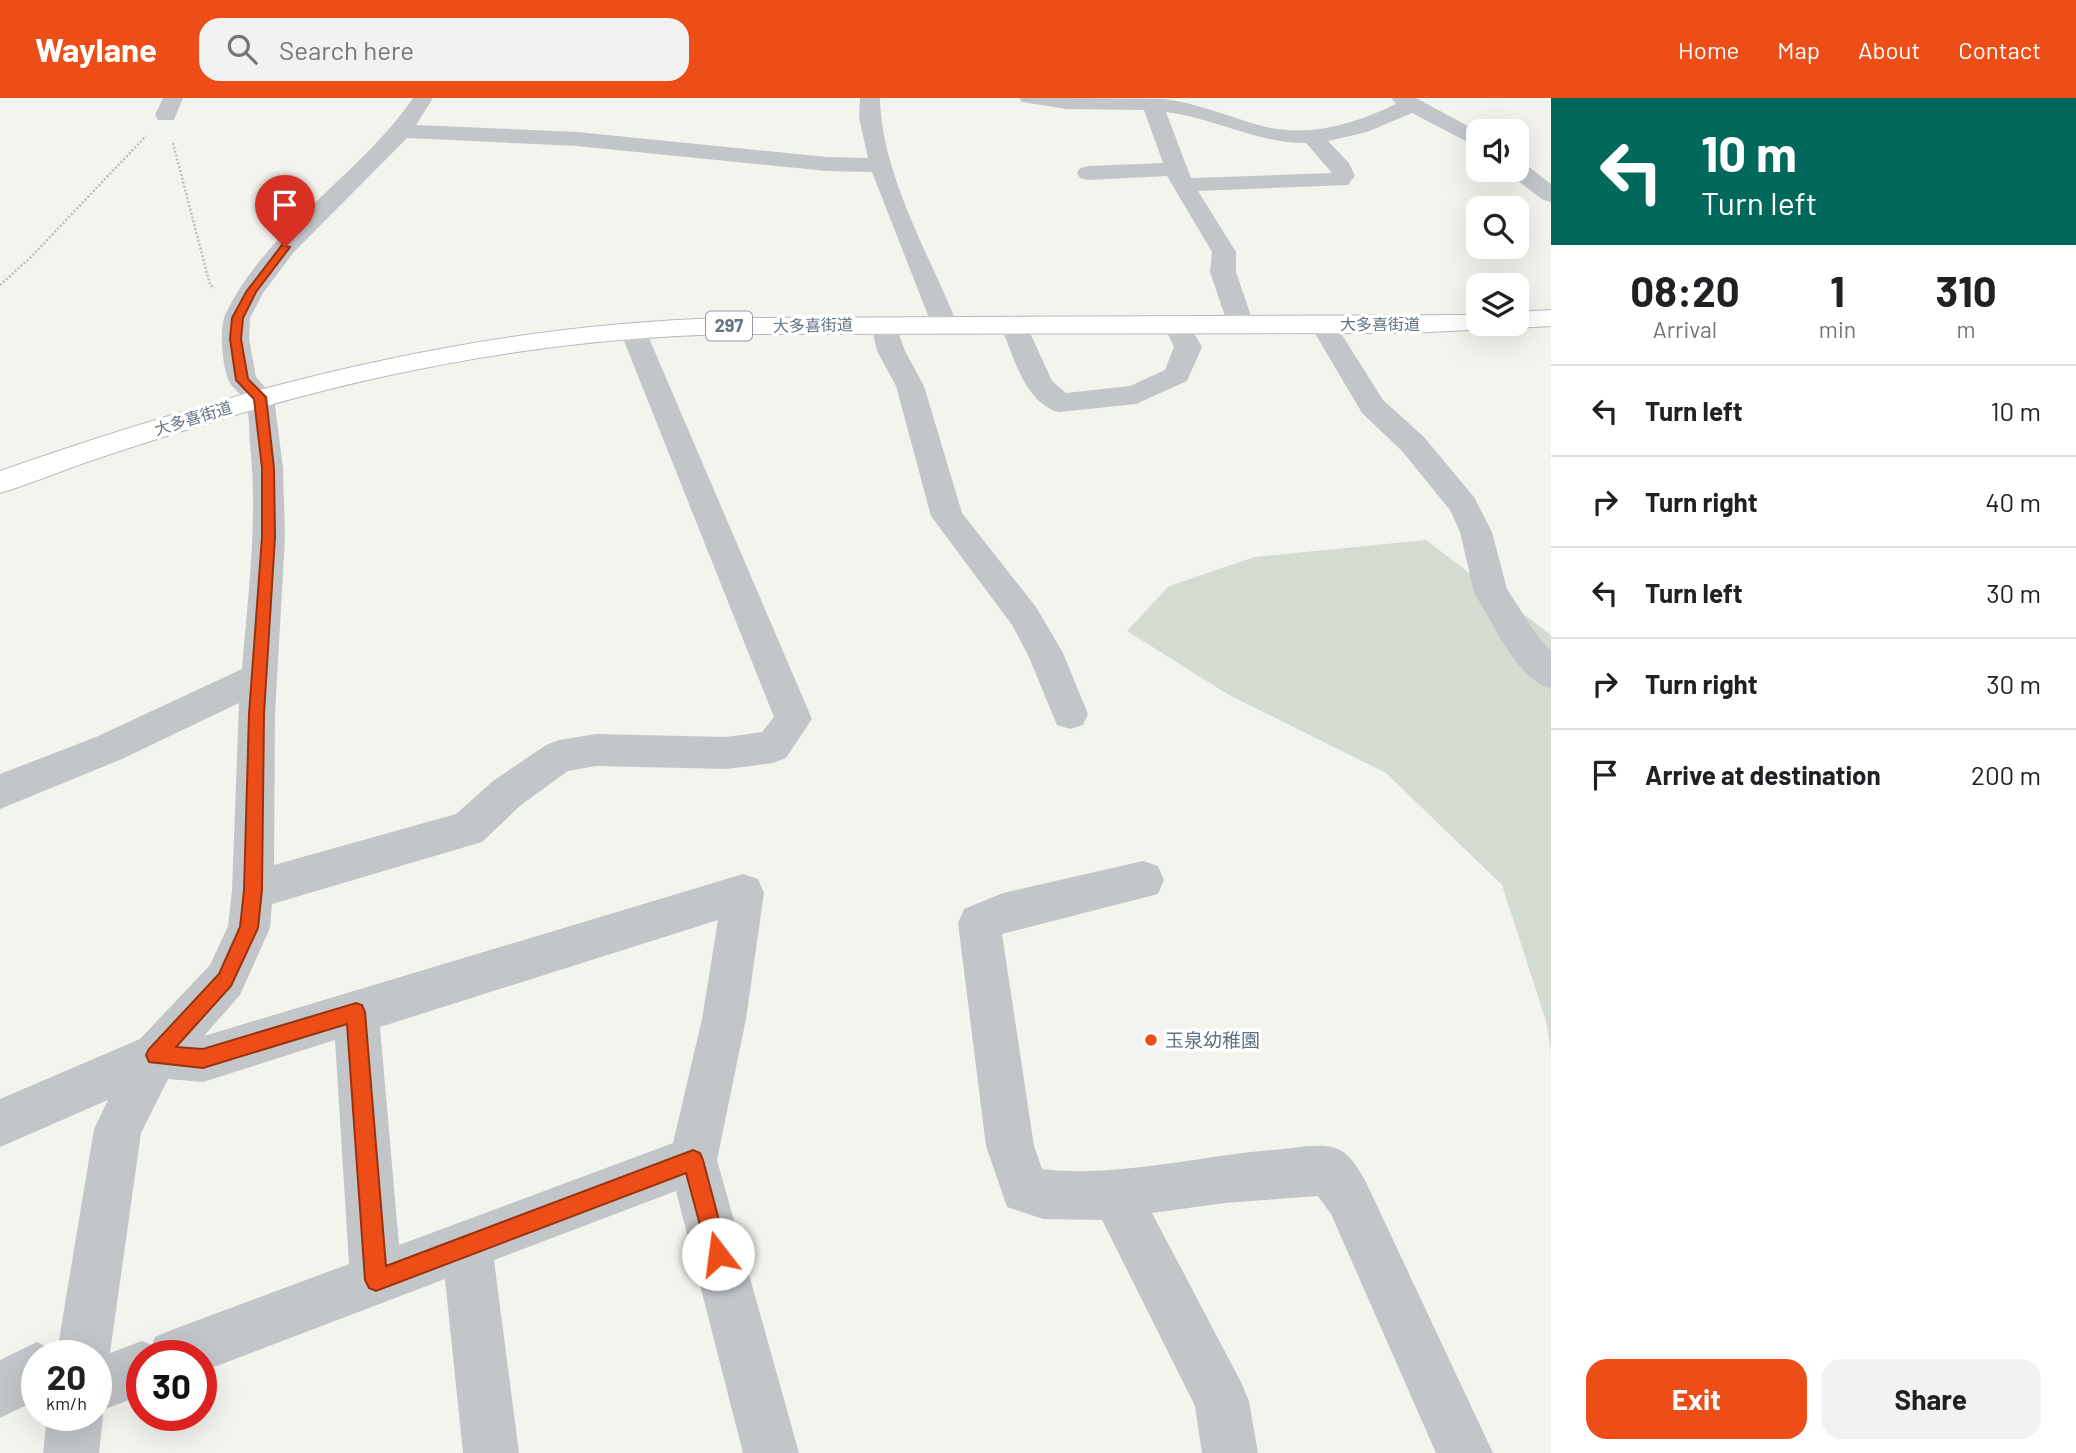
<!DOCTYPE html>
<meta charset="utf-8">
<style>
body{margin:0;font-family:Barlow,"Noto Sans JP",sans-serif;background:#f2f2f2;color:#202124;height:100vh;display:flex;flex-direction:column;font-size:26px;white-space:nowrap}
*{box-sizing:border-box;margin:0}
p{font-size:23px;color:#757577}
.icon{flex:none;width:38px;height:38px;fill:none;stroke:currentColor;stroke-width:2;stroke-linecap:round;stroke-linejoin:round}
.map{position:relative;flex:1;overflow:hidden}
.panel{display:flex;flex-direction:column;background:#fff;width:525px}
.panel>*{flex:none}
.hud{background:#00695c;color:#fff;overflow:hidden}
.fabs{position:absolute;left:1466px;top:21px;display:grid;gap:14px}
.fabs a{display:grid;place-items:center;width:63px;height:63px;border-radius:14px;background:#fff;box-shadow:0 7px 28px #0002;font-size:35px}
.speed{position:absolute;left:21px;top:1242px;display:flex;gap:14px;font-size:35px;font-weight:700;text-align:center}
.speed>*{display:grid;place-content:center;width:91px;height:91px;border-radius:50%;background:#fff;box-shadow:0 7px 28px #0002;line-height:1}
.speed small{font-size:18px;font-weight:400}
.speed .limit{border:10px solid #d22;background:#fff;color:#111}
.pin{position:absolute;display:grid;place-items:center;width:60px;height:60px;color:#fff;margin:-72px -30px;border-radius:50% 50% 50% 0;rotate:-45deg;box-shadow:0 0 7px #0007}
.pin .icon{rotate:45deg}
.me{position:absolute;width:77px;margin:-38px;rotate:345deg;stroke-linejoin:round;filter:drop-shadow(0 0 5px #0008)}
.turn{display:flex;align-items:center;gap:24px;height:147px;padding:0 35px;font-size:32px}
.turn .icon{width:91px;height:91px;stroke-width:2.5}
.turn b{display:block;font-size:49px;line-height:60px}
.eta{display:flex;justify-content:space-evenly;align-items:center;height:119px;text-align:center}
.eta b{font-size:42px;font-weight:700;line-height:49px}
.cta{display:flex;gap:14px;margin-top:auto;padding:14px 35px}
.cta a{flex:1;height:80px;border-radius:21px;background:#ed4d16;color:#fff;font-size:28px;font-weight:700;line-height:80px;text-align:center}
.cta a+a{background:#f2f2f2;color:#202124}
ul{padding:0;list-style:none}
li{display:flex;align-items:center;gap:21px;height:91px;padding:0 35px;border-top:2px solid #e0e0e0}
li div{flex:1}
li b{display:block;font-size:26px}
li em{font-style:normal}
header{display:flex;align-items:center;gap:42px;box-sizing:border-box;height:98px;padding:0 35px;background:#ed4d16;color:#fff}
header strong{font-size:33px}
nav{display:flex;gap:38px;margin-inline-start:auto;font-size:24px}
.search{width:490px;height:63px;background:#f2f2f2;display:flex;align-items:center;gap:18px;box-sizing:border-box;padding:0 24px;border-radius:21px;color:#757577;font-size:26px}
main{display:flex;flex:1;min-height:0}
.map>svg:first-child{display:block}
</style>
<header>
<strong>Waylane</strong>
<div class="search"><svg class="icon" aria-label="search" viewBox="0 0 24 24"><circle cx="10" cy="10" r="6"/><path d="M15 15l6 6"/></svg>Search here</div>
<nav><a>Home</a><a>Map</a><a>About</a><a>Contact</a></nav>
</header>
<main>
<div class="map">
<svg width="1551" height="1355" viewBox="0 0 1551 1355">
<rect width="100%" height="100%" fill="#f4f4ef"/>
<path fill="#d4dbd0" d="M 1426,442 L 1551,537 L 1551,953 L 1546,923 L 1502,787 L 1386,675 L 1229,597 L 1127,533 L 1169,488 L 1255,459 Z"/>
<g fill="none" stroke-linecap="round" stroke-linejoin="round">
<g stroke="#b5b8bb" stroke-width="2">
<g id="highway">
<path d="M 1551,212 L 1551,228 L 1517,230 L 1506,226 L 1517,226 L 1517,214 Z"/>
<path d="M 1479,217 L 1479,226 L 1492,226 L 1488,231 L 1411,235 L 733,236 C 567,239 401,268 242,315 C 191,330 140,346 90,363 C 60,373 31,386 0,395 L 0,373 C 237,290 480,225 733,220 Z"/>
</g>
</g>
<g stroke="#bcbec0" stroke-width="2.5" stroke-dasharray="2 2" stroke-linecap="butt">
<path d="M 173,45 L 210,187 L 215,190"/>
<path d="M 0,187 L 30,160 L 146,38"/>
</g>
<g fill="#c3c6c9" fill-rule="evenodd">
<path d="M 163,0 L 183,0 L 174,22 L 158,22 L 155,17 Z"/>
<path d="M 413,0 L 433,0 L 416,27 L 577,34 L 827,59 L 868,60 L 859,20 L 860,0 L 880,0 C 881,74 929,157 957,225 L 953,231 L 944,233 L 935,231 L 931,225 L 872,74 L 827,73 L 577,48 L 407,40 L 294,154 L 263,195 L 250,220 L 249,241 L 256,279 L 274,300 L 283,370 L 285,439 L 275,616 L 274,767 L 456,716 L 493,683 L 546,647 L 559,642 L 596,636 L 727,639 L 762,634 L 774,619 L 620,233 L 623,227 L 633,225 L 643,227 L 646,233 L 812,621 L 786,660 L 773,665 L 727,671 L 596,668 L 568,673 L 521,707 L 482,744 L 272,806 L 270,830 L 240,897 L 204,938 L 743,776 L 758,781 L 764,795 L 746,921 L 717,1062 L 799,1355 L 743,1355 L 676,1093 L 494,1162 L 519,1355 L 463,1355 L 445,1181 L 201,1274 L 201,1258 L 142,1258 L 142,1297 L 100,1313 L 103,1318 L 99,1355 L 43,1355 L 47,1318 L 96,1318 L 96,1258 L 37,1258 L 37,1302 L 0,1320 L 0,1262 L 37,1244 L 57,1254 L 94,1031 L 108,1002 L 0,1049 L 0,1001 L 140,941 L 210,867 L 228,828 L 232,792 L 239,605 L 122,661 L 0,711 L 0,676 L 96,639 L 242,571 C 248,497 258,422 250,347 C 249,334 250,318 246,305 C 244,297 234,292 230,285 C 222,271 219,231 225,217 C 267,129 359,79 413,0 ZM 718,822 L 702,921 L 673,1045 L 399,1147 L 380,929 ZM 335,942 L 349,1166 L 174,1231 L 155,1239 L 152,1247 L 142,1243 L 110,1255 L 141,1035 L 168,981 L 203,984 Z"/>
<path d="M 1019,0 C 1064,0 1119,0 1164,1 C 1198,5 1229,19 1262,28 C 1309,40 1354,26 1396,6 L 1391,0 L 1416,0 L 1479,34 L 1479,50 L 1412,15 L 1367,34 L 1328,43 L 1349,65 L 1355,78 L 1348,87 L 1198,93 L 1236,154 L 1236,174 L 1254,227 L 1250,233 L 1241,235 L 1232,233 L 1228,227 L 1210,174 L 1212,154 L 1167,78 L 1088,82 L 1080,80 L 1077,75 L 1080,70 L 1088,68 L 1163,65 L 1144,12 L 1066,11 L 1022,4 ZM 1166,14 C 1214,20 1256,45 1306,45 L 1332,75 L 1191,80 Z"/>
<path d="M 1517,64 L 1525,66 L 1551,86 L 1551,104 L 1543,102 L 1509,76 L 1506,72 L 1517,72 Z"/>
<path d="M 884,218 L 893,220 L 905,253 L 924,288 L 962,415 L 1036,509 L 1063,555 L 1088,616 L 1083,627 L 1070,631 L 1057,627 L 1028,557 L 1012,527 L 931,418 L 896,288 L 877,253 L 871,226 L 875,220 Z"/>
<path d="M 1013,218 L 1022,220 L 1026,226 L 1052,283 L 1066,295 L 1130,288 L 1165,272 L 1174,249 L 1163,226 L 1167,220 L 1176,218 L 1185,220 L 1202,249 L 1187,283 L 1136,306 L 1059,314 C 1024,305 1013,256 1000,226 L 1004,220 Z"/>
<path d="M 1323,219 L 1332,221 L 1383,302 L 1424,339 L 1474,399 L 1492,434 L 1507,491 L 1538,539 L 1551,553 L 1551,591 C 1517,580 1497,532 1479,503 L 1474,494 L 1460,434 L 1450,412 L 1402,353 L 1362,315 L 1310,227 L 1314,221 Z"/>
<path d="M 1143,763 L 1158,768 L 1164,782 L 1158,796 L 1002,836 L 1034,1048 L 1042,1071 C 1115,1080 1198,1058 1272,1052 C 1290,1051 1314,1045 1332,1049 C 1349,1053 1356,1068 1365,1082 L 1493,1355 L 1436,1355 L 1331,1116 L 1318,1098 L 1225,1105 L 1152,1115 L 1241,1284 L 1249,1303 L 1258,1355 L 1202,1355 L 1195,1308 L 1102,1122 L 1043,1121 L 1007,1109 L 986,1048 L 958,825 L 964,811 L 1003,795 Z"/>
</g>
<use href="#highway" fill="#fff" fill-rule="evenodd"/>
</g>
<path fill="#ed4d16" stroke="#9a320e" stroke-width="2" d="M 282,147 L 290,149 L 256,194 L 243,220 L 241,241 L 248,281 L 266,299 L 274,370 L 275,439 L 264,616 L 262,792 L 258,830 L 231,888 L 176,949 L 203,951 L 356,905 L 362,907 L 365,914 L 386,1168 L 693,1052 L 700,1055 L 703,1062 L 728,1156 L 725,1164 L 718,1167 L 710,1164 L 686,1075 L 376,1193 L 369,1190 L 365,1182 L 347,926 L 203,970 L 149,964 L 146,957 L 149,951 L 219,876 L 240,829 L 244,792 L 249,616 L 262,439 L 262,370 L 254,301 L 236,282 L 230,241 L 232,220 L 246,194 Z"/>
<circle fill="#ed4d16" stroke="#fff" stroke-width="2.5" cx="1151" cy="942" r="7"/>
<g text-anchor="middle" stroke-width="7" stroke-linejoin="round" paint-order="stroke">
<g font-size="16" fill="#617282" stroke="#fff">
<text x="1380" y="232">大多喜街道</text>
<text transform="translate(813 227) rotate(-1)" y="6">大多喜街道</text>
<text transform="translate(193 320) rotate(-17)" y="6">大多喜街道</text>
</g>
<rect fill="#fff" stroke="#909ca8" stroke-width="2" x="706" y="213.5" width="46" height="29" rx="5"/>
<g font-size="18" font-weight="bold" fill="#617282">
<text x="729" y="234">297</text>
</g>
<g font-size="19" fill="#617282" stroke="#fff" text-anchor="start">
<text x="1165" y="949">玉泉幼稚園</text>
</g>
</g>
</svg>
<div class="fabs">
<a><svg class="icon" aria-label="sound" viewBox="0 0 24 24"><path d="M4 9h4l5-4v14l-5-4H4zM17 9q2 3 0 6"/></svg></a>
<a><svg class="icon" aria-label="search" viewBox="0 0 24 24"><circle cx="10" cy="10" r="6"/><path d="M15 15l6 6"/></svg></a>
<a><svg class="icon" aria-label="layers" viewBox="0 0 24 24"><path d="M12 4l9 5-9 5-9-5zM3 14l9 5 9-5"/></svg></a>
</div>
<div class="speed"><div>20<small>km/h</small></div><div class="limit">30</div></div>
<div class="pin" style="left:285px;top:149px;background:#d93025"><svg class="icon" aria-label="arrive" viewBox="0 0 24 24"><path d="M6 21V4h12l-3 4 3 4H6"/></svg></div>
<svg class="me" style="left:718px;top:1156px" viewBox="-20 -20 40 40"><circle r="19" fill="#fff"/><path d="M0-13L10 11 0 6-10 11z" fill="#ed4d16"/></svg>
</div>
<section class="panel">
<div class="hud">
<div class="turn"><svg class="icon" aria-label="left" viewBox="0 0 24 24"><path d="M17 20v-9H6M10 6l-5 5 5 5"/></svg><div><b>10 m</b>Turn left</div></div>
</div>
<div class="eta">
<div><b>08:20</b><p>Arrival</p></div>
<div><b>1</b><p>min</p></div>
<div><b>310</b><p>m</p></div>
</div>
<ul>
<li><svg class="icon" aria-label="left" viewBox="0 0 24 24"><path d="M17 20v-9H6M10 6l-5 5 5 5"/></svg><div><b>Turn left</b></div><em>10 m</em></li>
<li><svg class="icon" aria-label="right" viewBox="0 0 24 24"><path d="M7 20v-9h11M14 6l5 5-5 5"/></svg><div><b>Turn right</b></div><em>40 m</em></li>
<li><svg class="icon" aria-label="left" viewBox="0 0 24 24"><path d="M17 20v-9H6M10 6l-5 5 5 5"/></svg><div><b>Turn left</b></div><em>30 m</em></li>
<li><svg class="icon" aria-label="right" viewBox="0 0 24 24"><path d="M7 20v-9h11M14 6l5 5-5 5"/></svg><div><b>Turn right</b></div><em>30 m</em></li>
<li><svg class="icon" aria-label="arrive" viewBox="0 0 24 24"><path d="M6 21V4h12l-3 4 3 4H6"/></svg><div><b>Arrive at destination</b></div><em>200 m</em></li>
</ul>
<div class="cta"><a>Exit</a><a>Share</a></div>
</section>
</main>
